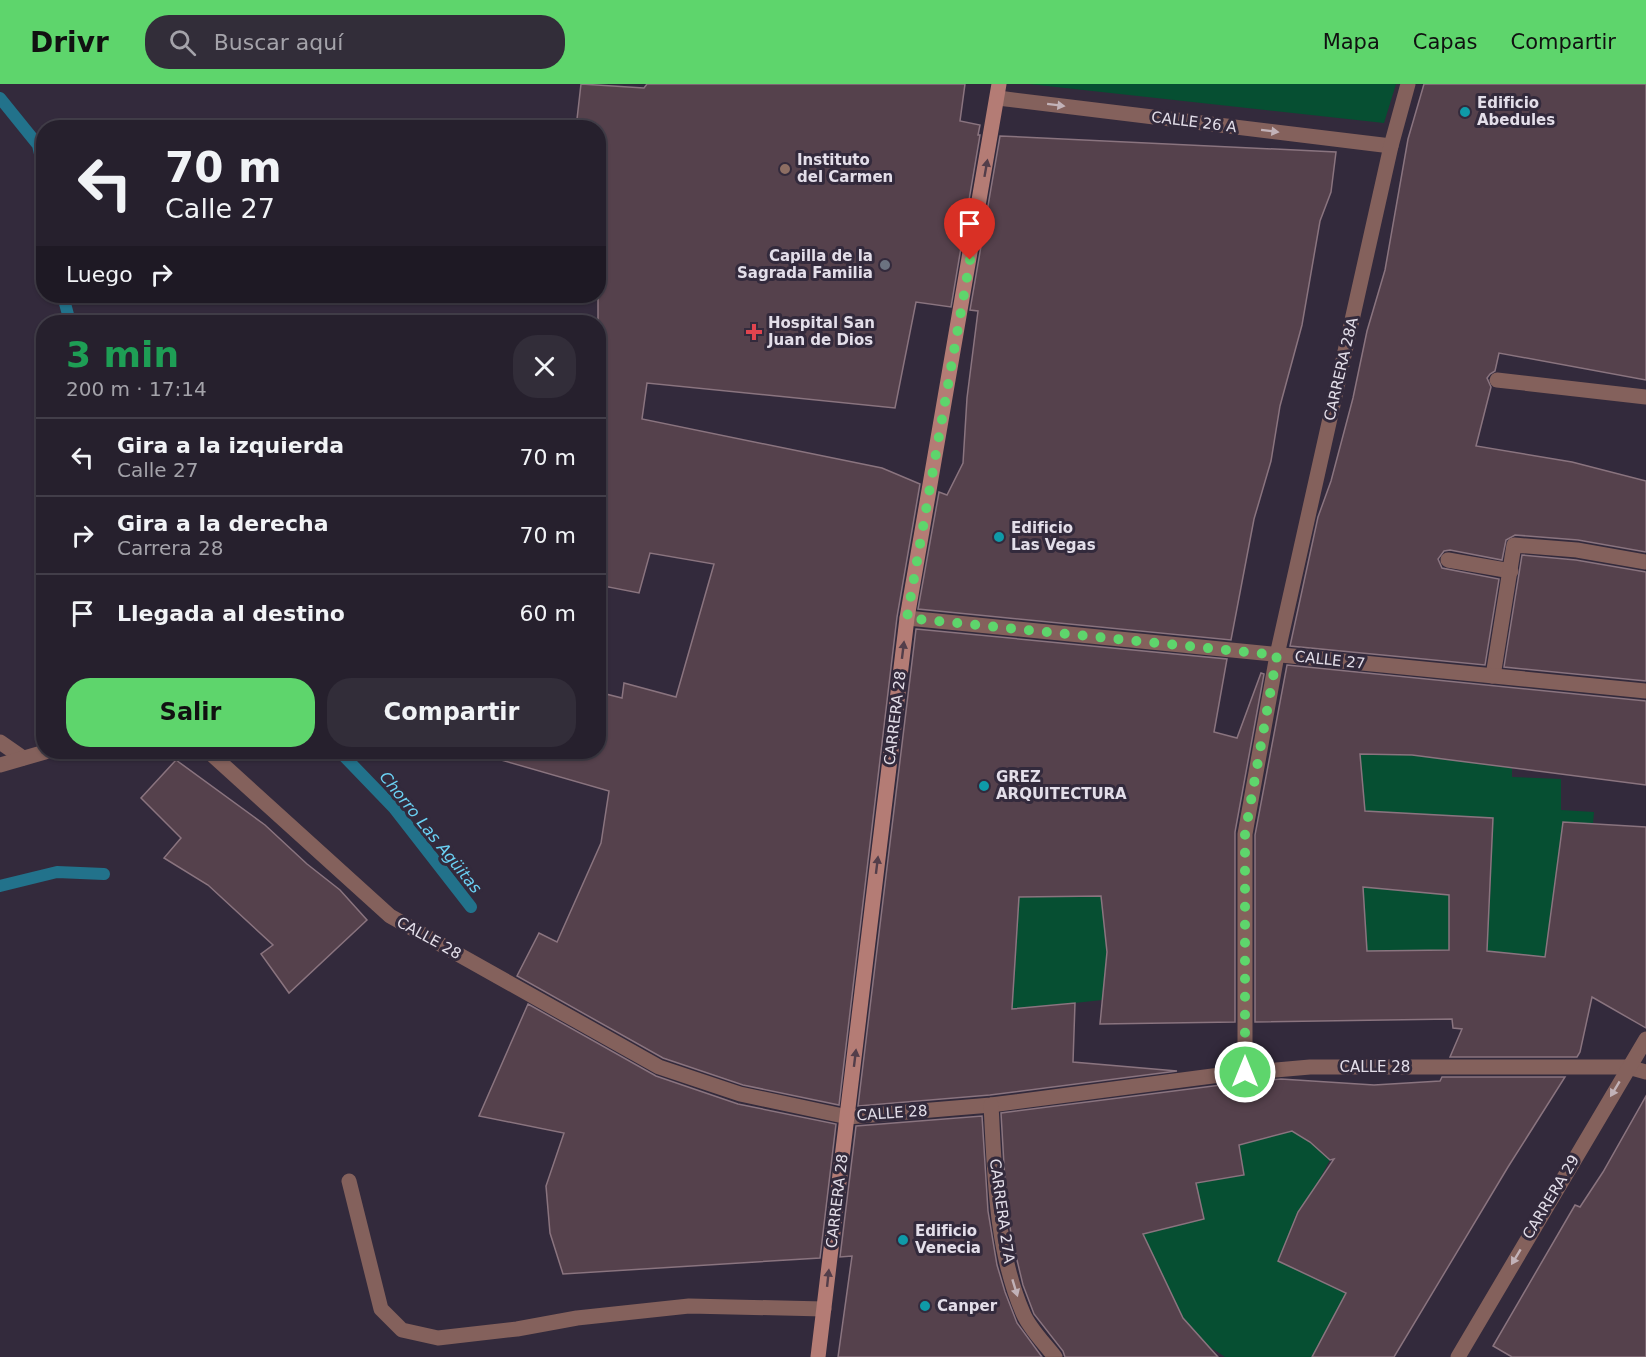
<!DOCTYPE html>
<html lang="es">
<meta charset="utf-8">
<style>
body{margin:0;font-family:"DejaVu Sans",sans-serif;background:#322d39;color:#f1f3f6;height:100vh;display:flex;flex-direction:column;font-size:22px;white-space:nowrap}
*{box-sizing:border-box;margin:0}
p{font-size:20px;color:#a4a3aa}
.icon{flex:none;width:33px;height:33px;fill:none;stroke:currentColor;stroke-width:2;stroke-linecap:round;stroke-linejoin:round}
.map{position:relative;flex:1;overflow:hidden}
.details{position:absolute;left:36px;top:231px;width:570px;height:444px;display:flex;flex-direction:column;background:#26202d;border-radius:24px;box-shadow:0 2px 4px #0004,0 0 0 2px #423e49}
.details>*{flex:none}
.guide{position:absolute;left:36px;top:36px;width:570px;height:183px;border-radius:24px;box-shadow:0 2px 4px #0004,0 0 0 2px #423e49;background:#26202d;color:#f1f3f6;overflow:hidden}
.pin{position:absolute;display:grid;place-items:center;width:51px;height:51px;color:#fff;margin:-62px -26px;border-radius:50% 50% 50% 0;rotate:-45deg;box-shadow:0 0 6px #0007}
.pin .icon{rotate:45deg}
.me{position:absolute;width:66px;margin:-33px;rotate:0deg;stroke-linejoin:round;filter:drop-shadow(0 0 4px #0008)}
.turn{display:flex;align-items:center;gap:21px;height:126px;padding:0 30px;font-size:27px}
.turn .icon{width:78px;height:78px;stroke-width:2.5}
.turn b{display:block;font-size:42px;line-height:51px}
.then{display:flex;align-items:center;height:57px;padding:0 30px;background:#0003;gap:12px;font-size:22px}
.round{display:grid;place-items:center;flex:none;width:63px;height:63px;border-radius:24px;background:#322d39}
.headline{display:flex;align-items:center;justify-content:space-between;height:102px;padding:0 30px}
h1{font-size:36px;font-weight:700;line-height:45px;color:#1e9e55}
.cta{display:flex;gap:12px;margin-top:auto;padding:12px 30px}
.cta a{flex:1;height:69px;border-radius:24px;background:#5ed56c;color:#111;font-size:24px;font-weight:700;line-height:69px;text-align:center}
.cta a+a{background:#322d39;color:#f1f3f6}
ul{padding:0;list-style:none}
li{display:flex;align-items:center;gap:18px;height:78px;padding:0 30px;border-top:2px solid #423e49}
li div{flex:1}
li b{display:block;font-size:22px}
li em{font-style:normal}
header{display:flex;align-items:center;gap:36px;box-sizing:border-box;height:84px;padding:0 30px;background:#5ed56c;color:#111}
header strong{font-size:28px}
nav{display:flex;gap:33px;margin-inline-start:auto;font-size:21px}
.search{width:420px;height:54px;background:#322d39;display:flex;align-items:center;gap:15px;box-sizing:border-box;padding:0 21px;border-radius:24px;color:#a4a3aa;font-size:22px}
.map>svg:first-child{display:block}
</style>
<header>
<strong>Drivr</strong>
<div class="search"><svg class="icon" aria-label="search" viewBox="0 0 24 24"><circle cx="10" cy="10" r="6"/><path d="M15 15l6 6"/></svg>Buscar aquí</div>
<nav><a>Mapa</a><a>Capas</a><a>Compartir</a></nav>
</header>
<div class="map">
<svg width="1646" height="1273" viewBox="0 0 1646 1273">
<rect width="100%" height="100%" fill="#332a3c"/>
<g fill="#064f32">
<path d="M 1029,0 L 1396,0 L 1384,39 Z"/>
<path d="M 1360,670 L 1412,671 L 1512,682 L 1512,693 L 1561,695 L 1561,726 L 1594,728 L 1590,773 L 1559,773 L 1545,873 L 1364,867 L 1363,803 L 1490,814 L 1493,735 L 1365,727 Z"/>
<path d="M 1101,812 L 1107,868 L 1102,916 L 1011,926 L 969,907 L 1014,901 L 1019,813 Z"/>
<path d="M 1292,1047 L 1332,1072 L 1317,1100 L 1298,1128 L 1278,1177 L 1348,1210 L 1312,1273 L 1225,1273 L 1207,1261 L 1183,1234 L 1164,1194 L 1127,1153 L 1203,1135 L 1196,1099 L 1244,1090 L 1239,1061 Z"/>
</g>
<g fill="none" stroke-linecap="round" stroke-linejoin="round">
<g stroke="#22728b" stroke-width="12">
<path d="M 0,14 L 38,61 L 44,88"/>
<path d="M 63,212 L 70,238"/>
<path d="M 340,668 L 394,724 L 471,823"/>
<path d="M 0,802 L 57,788 L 104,790"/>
</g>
</g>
<g fill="#55414c" stroke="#8a747f" stroke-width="1.5" fill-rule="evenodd">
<path d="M 581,0 L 644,4 L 647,0 L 965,0 L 960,37 L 980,41 L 978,51 L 980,51 L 951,223 L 916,218 L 895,324 L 647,299 L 642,335 L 882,384 L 920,400 L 897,533 L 839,1021 L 743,1001 L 663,974 L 517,892 L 539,849 L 557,858 L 601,759 L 609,707 L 501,676 L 502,668 L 598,668 L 598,608 L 622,614 L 624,599 L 676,613 L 714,480 L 650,469 L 639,509 L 598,501 L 598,44 L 576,44 Z"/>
<path d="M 1424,0 L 1646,0 L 1646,296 L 1499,269 L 1495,287 L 1490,290 L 1487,294 L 1491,303 L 1476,362 L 1572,378 L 1646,397 L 1646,468 L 1578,456 L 1515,451 L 1506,456 L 1502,476 L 1450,466 L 1444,467 L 1438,475 L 1442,484 L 1499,495 L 1485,581 L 1290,562 L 1318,433 L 1331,397 L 1353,314 L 1367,247 L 1385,186 L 1408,55 Z"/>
<path d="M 1000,52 L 1336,68 L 1331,108 L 1320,137 L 1302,241 L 1280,322 L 1271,377 L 1254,435 L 1231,556 L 918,525 L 939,408 L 947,411 L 963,379 L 967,314 L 978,227 L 970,226 Z"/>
<path d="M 1522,471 L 1576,476 L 1646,488 L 1646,597 L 1504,583 Z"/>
<path d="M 916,545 L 1227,575 L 1214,648 L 1237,654 L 1261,589 L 1264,590 L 1235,748 L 1235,938 L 1100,940 L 1107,868 L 1101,812 L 1019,813 L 1012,925 L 1075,919 L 1073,978 L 1177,987 L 990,1011 L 858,1022 Z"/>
<path d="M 1287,581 L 1646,617 L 1646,701 L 1412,671 L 1360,670 L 1365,727 L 1493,734 L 1487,867 L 1545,873 L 1563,738 L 1646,743 L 1646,944 L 1592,913 L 1580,968 L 1577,973 L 1450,973 L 1462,945 L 1453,944 L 1452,935 L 1255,938 L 1255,751 ZM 1363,803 L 1449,811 L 1449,866 L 1367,867 Z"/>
<path d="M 176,676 L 265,741 L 307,780 L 340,806 L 367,836 L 289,909 L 261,870 L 273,861 L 208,801 L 164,774 L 181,754 L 141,714 Z"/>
<path d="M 528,920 L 656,992 L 738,1020 L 836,1040 L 820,1174 L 563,1190 L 550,1149 L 546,1102 L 564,1049 L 479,1032 Z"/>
<path d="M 1442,993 L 1565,993 L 1508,1083 L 1394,1273 L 1312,1273 L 1346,1209 L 1278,1177 L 1298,1128 L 1334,1075 L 1330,1076 L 1310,1058 L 1292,1047 L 1239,1061 L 1244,1091 L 1196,1099 L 1204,1135 L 1143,1150 L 1183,1234 L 1218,1273 L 1065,1273 L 1063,1267 L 1034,1230 L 1023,1201 L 1011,1151 L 1005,1099 L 1001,1029 L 1221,1001 L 1281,995 L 1374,1001 L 1440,997 Z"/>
<path d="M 1646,1012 L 1646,1273 L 1512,1273 L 1493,1262 L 1575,1121 L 1580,1123 L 1603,1088 Z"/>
<path d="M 982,1032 L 988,1127 L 997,1181 L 1005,1208 L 1017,1239 L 1042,1273 L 838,1273 L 852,1172 L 840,1173 L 856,1042 Z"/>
</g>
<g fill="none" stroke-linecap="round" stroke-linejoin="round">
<g stroke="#84615c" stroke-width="15">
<path d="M 1497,296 L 1646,313"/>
<path d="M 1448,476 L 1511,487"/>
<path d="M 1493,592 L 1514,461 L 1577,466 L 1646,478"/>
<path d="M 349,1097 L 381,1225 L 402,1246 L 438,1254 L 517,1245 L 577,1234 L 689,1222 L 824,1225"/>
</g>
<g stroke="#84615c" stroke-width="15">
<path d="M 998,14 L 1391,62"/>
<path d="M 907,534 L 1646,607"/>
<path d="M 0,658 L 23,674"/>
<path d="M 209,668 L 390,832 L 659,983 L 740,1010 L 848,1033 L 991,1021 L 1220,991 L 1310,983 L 1628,983 L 1646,988"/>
<path d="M 0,681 L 45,668"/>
<path d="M 1245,988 L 1245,750 L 1277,571 L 1391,62 L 1408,0"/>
<path d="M 991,1021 C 995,1090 995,1164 1023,1229 C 1029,1244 1045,1260 1055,1273"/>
<path d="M 1458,1273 L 1646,955"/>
</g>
<path stroke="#b47c75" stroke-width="15" d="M 818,1273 L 907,534 L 999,0"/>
</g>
<defs><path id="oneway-solid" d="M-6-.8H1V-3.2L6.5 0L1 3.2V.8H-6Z" transform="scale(1.5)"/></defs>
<g fill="#c2b2b8">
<use href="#oneway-solid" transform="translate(1056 21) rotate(7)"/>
<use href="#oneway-solid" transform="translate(1270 47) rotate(7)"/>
<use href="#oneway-solid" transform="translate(1615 1005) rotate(121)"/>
<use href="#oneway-solid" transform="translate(1516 1173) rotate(121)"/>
<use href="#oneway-solid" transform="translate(1015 1204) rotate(73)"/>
</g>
<g fill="#533e4a">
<use href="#oneway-solid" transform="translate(986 84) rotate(-80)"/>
<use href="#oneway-solid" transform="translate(903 566) rotate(-83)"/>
<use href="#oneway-solid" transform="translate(877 781) rotate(-83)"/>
<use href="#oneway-solid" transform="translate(855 974) rotate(-83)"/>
<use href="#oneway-solid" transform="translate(828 1194) rotate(-84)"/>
</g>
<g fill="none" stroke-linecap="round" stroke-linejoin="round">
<path stroke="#5ed56c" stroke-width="10" stroke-dasharray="0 18" d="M 970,176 L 907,534 L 1277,571 L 1245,750 L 1245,988"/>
</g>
<g fill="#0f9aa8" stroke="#332a3c" stroke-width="2">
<circle cx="1465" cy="28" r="6"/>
<circle cx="999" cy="453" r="6"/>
<circle cx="984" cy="702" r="6"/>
<circle cx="903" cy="1156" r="6"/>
<circle cx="925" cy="1222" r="6"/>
</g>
<circle fill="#8d6e63" stroke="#332a3c" stroke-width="2" cx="785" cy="85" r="6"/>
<circle fill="#6b7280" stroke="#332a3c" stroke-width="2" cx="885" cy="181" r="6"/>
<path fill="#e0444e" stroke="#332a3c" stroke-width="2" d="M751 239h6v6h6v6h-6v6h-6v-6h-6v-6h6z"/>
<g text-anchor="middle" stroke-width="6" stroke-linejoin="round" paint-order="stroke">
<g font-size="15" font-weight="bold" fill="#e3dee9" stroke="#332a3c" text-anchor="start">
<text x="1477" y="24">Edificio<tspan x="1477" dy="17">Abedules</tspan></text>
<text x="797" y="81">Instituto<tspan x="797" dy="17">del Carmen</tspan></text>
<text x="873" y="177" text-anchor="end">Capilla de la<tspan x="873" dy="17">Sagrada Familia</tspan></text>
<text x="768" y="244">Hospital San<tspan x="768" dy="17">Juan de Dios</tspan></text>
<text x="1011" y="449">Edificio<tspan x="1011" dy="17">Las Vegas</tspan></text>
<text x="996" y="698">GREZ<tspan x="996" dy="17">ARQUITECTURA</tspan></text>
<text x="915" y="1152">Edificio<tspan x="915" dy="17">Venecia</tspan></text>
<text x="937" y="1227">Canper</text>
</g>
<g font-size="15" fill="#e3dee9" stroke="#332a3c">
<text transform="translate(1194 38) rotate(7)" y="5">CALLE 26 A</text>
<text transform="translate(1341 285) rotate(-77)" y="5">CARRERA 28A</text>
<text transform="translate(1330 576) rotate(6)" y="5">CALLE 27</text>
<text transform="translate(895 634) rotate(-83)" y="5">CARRERA 28</text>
<text transform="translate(429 854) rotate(29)" y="5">CALLE 28</text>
<text x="1375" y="988">CALLE 28</text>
<text transform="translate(892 1029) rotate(-4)" y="5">CALLE 28</text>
<text transform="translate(1551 1113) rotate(-59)" y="5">CARRERA 29</text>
<text transform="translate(837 1117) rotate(-83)" y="5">CARRERA 28</text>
<text transform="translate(1002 1127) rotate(82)" y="5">CARRERA 27A</text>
</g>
<g font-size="16" font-style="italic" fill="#6bd2f5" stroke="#332a3c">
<text transform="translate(431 748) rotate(51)" y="6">Chorro Las Agüitas</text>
</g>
</g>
</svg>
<div class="pin" style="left:970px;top:176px;background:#d93025"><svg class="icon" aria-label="arrive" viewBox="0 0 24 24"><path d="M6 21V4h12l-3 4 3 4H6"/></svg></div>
<svg class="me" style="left:1245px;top:988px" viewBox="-20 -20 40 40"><circle r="17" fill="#5ed56c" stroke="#fff" stroke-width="3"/><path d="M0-11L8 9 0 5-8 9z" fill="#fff"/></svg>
<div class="guide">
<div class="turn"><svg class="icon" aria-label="left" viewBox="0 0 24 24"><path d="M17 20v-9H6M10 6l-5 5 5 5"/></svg><div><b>70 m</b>Calle 27</div></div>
<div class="then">Luego<svg class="icon" aria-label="right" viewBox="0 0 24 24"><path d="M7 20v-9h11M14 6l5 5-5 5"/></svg></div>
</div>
<section class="details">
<div class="headline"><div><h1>3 min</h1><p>200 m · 17:14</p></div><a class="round"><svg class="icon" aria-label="close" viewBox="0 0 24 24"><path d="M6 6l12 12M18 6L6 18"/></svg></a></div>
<ul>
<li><svg class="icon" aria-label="left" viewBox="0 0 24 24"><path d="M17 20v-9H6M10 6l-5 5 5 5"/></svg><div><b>Gira a la izquierda</b><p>Calle 27</p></div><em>70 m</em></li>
<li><svg class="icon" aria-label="right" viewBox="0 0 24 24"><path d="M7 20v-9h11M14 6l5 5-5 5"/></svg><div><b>Gira a la derecha</b><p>Carrera 28</p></div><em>70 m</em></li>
<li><svg class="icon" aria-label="arrive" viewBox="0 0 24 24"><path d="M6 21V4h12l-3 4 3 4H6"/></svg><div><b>Llegada al destino</b></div><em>60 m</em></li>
</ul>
<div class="cta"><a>Salir</a><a>Compartir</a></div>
</section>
</div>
